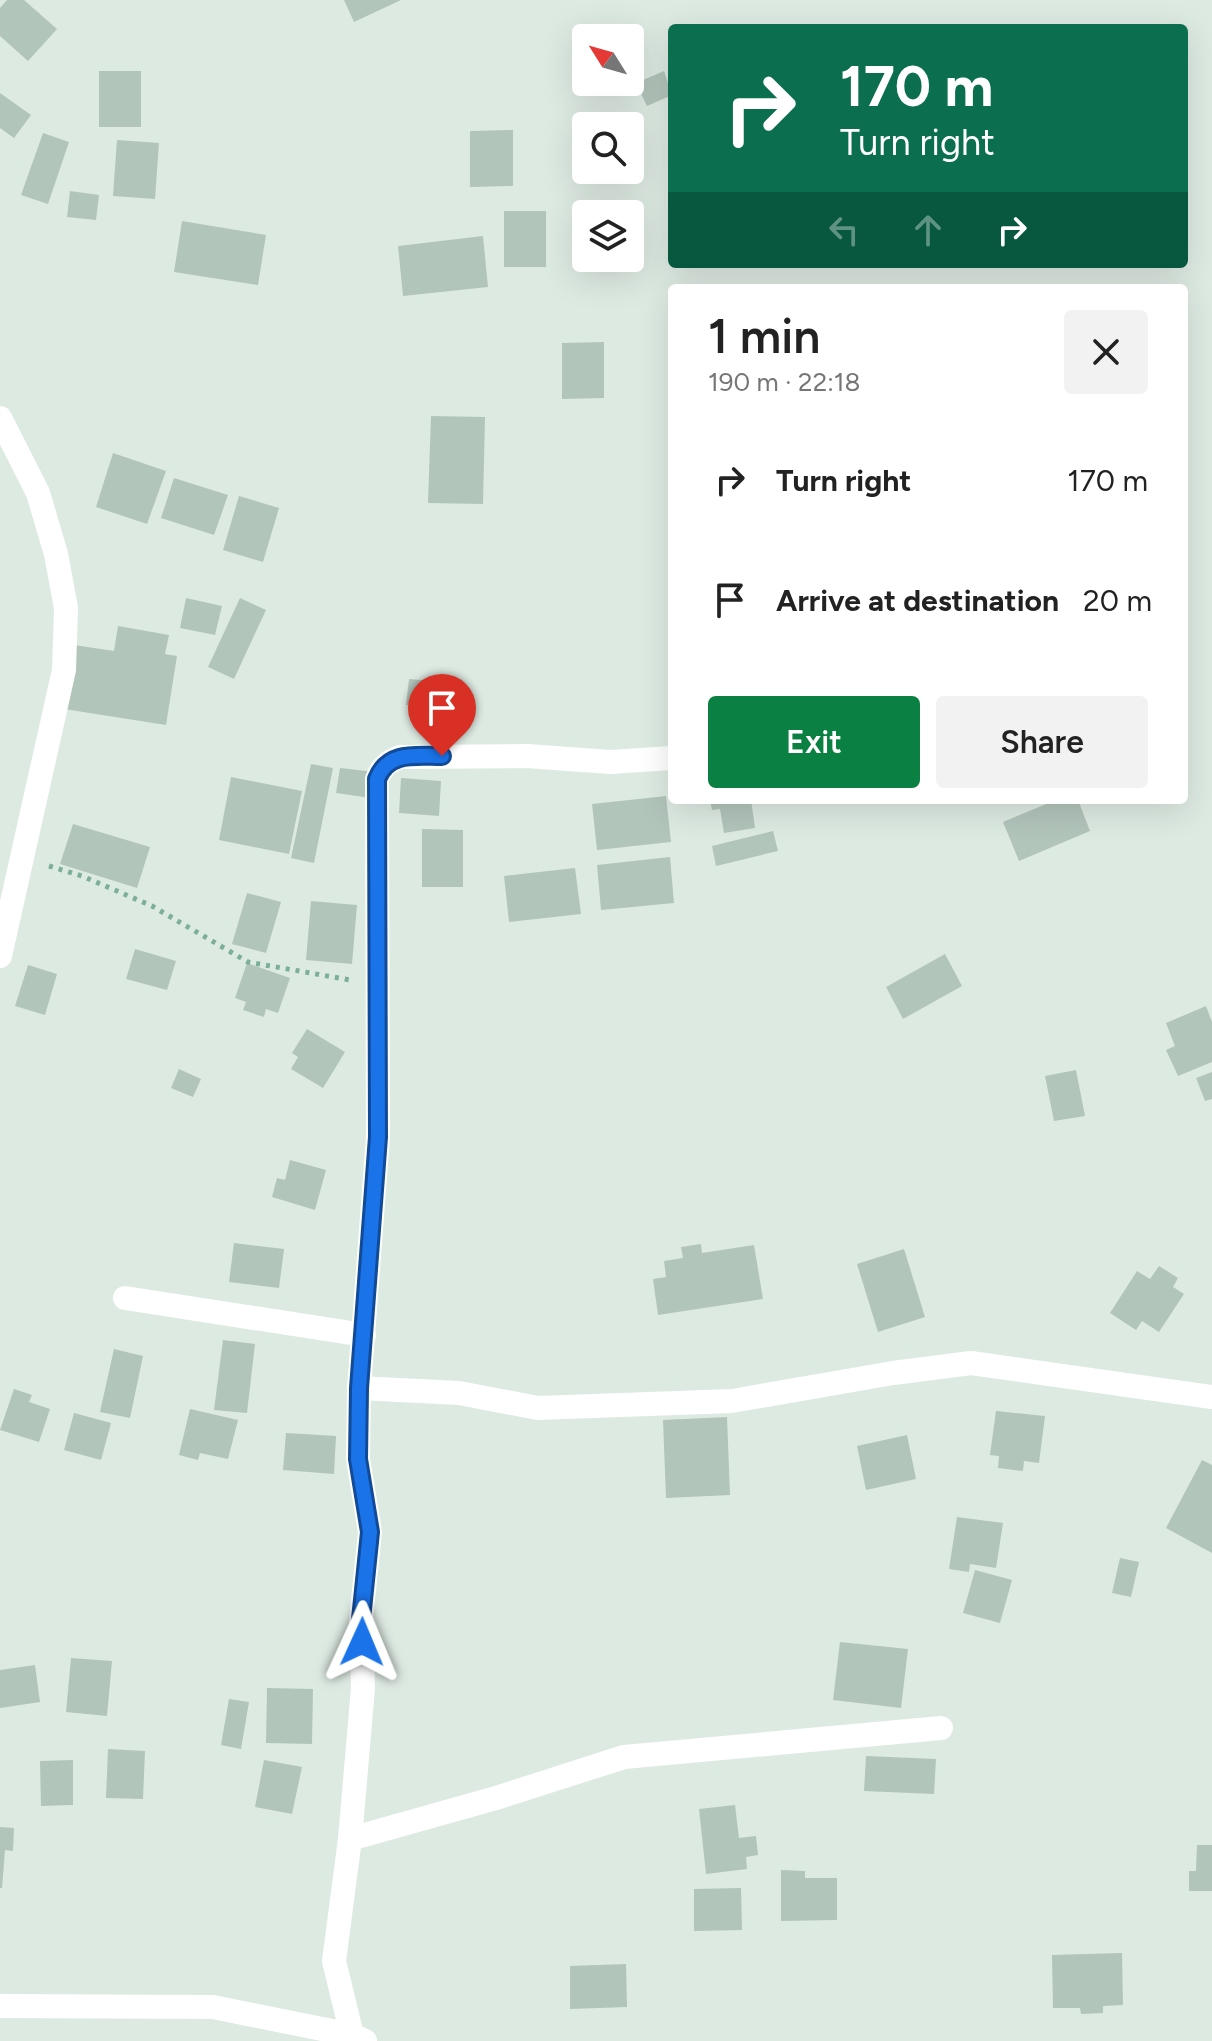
<!DOCTYPE html>
<meta charset="utf-8">
<style>
body{margin:0;font-family:Figtree,sans-serif;background:#f2f2f2;color:#222;height:100vh;display:flex;flex-direction:column;font-size:30px;white-space:nowrap}
*{box-sizing:border-box;margin:0}
p{font-size:26px;color:#767676}
.icon{flex:none;width:44px;height:44px;fill:none;stroke:currentColor;stroke-width:2;stroke-linecap:round;stroke-linejoin:round}
.map{position:relative;flex:1;overflow:hidden}
.details{position:absolute;left:668px;top:284px;width:520px;height:520px;display:flex;flex-direction:column;background:#fff;border-radius:8px;box-shadow:0 8px 32px #0002}
.details>*{flex:none}
.top-card{position:absolute;left:668px;top:24px;width:520px;height:244px;border-radius:8px;box-shadow:0 8px 32px #0002;background:#0b6e4f;color:#fff;overflow:hidden}
.needle{width:52px;rotate:307deg}
.fabs{position:absolute;left:572px;top:24px;display:grid;gap:16px}
.fabs a{display:grid;place-items:center;width:72px;height:72px;border-radius:8px;background:#fff;box-shadow:0 8px 32px #0002;font-size:40px}
.pin{position:absolute;display:grid;place-items:center;width:68px;height:68px;color:#fff;margin:-82px -34px;border-radius:50% 50% 50% 0;rotate:-45deg;box-shadow:0 0 8px #0007}
.pin .icon{rotate:45deg}
.me{position:absolute;width:88px;margin:-44px;rotate:1deg;stroke-linejoin:round;filter:drop-shadow(0 0 6px #0008)}
.turn{display:flex;align-items:center;gap:28px;height:168px;padding:0 40px;font-size:36px}
.turn .icon{width:104px;height:104px;stroke-width:2.5}
.turn b{display:block;font-size:56px;line-height:68px}
.lanes{display:flex;align-items:center;height:76px;padding:0 40px;background:#0003;justify-content:center;gap:40px;direction:ltr}
.lanes .off{opacity:.35}
.round{display:grid;place-items:center;flex:none;width:84px;height:84px;border-radius:8px;background:#f2f2f2}
.head{display:flex;align-items:center;justify-content:space-between;height:136px;padding:0 40px}
h1{font-size:48px;font-weight:600;line-height:60px}
.cta{display:flex;gap:16px;margin-top:auto;padding:16px 40px}
.cta a{flex:1;height:92px;border-radius:8px;background:#0b8043;color:#fff;font-size:32px;font-weight:600;line-height:92px;text-align:center}
.cta a+a{background:#f2f2f2;color:#222}
ul{padding:0;list-style:none}
li{display:flex;align-items:center;gap:24px;height:120px;padding:0 40px}
li div{flex:1}
li b{display:block;font-size:30px}
li em{font-style:normal}
.map>svg:first-child{display:block}
</style>
<div class="map">
<svg width="1212" height="2041" viewBox="0 0 1212 2041">
<rect width="100%" height="100%" fill="#ddeae2"/>
<g fill="#b2c5bb">
<path d="M 7,0 L 24,0 L 57,29 L 28,61 L 0,36 L 0,8 Z"/>
<path d="M 344,0 L 401,0 L 354,22 Z"/>
<rect x="99" y="71" width="42" height="56"/>
<path d="M 664,71 L 672,95 L 647,106 L 636,83 Z"/>
<path d="M 0,93 L 31,115 L 14,138 L 0,128 Z"/>
<path d="M 513,130 L 513,186 L 470,187 L 470,131 Z"/>
<path d="M 43,133 L 69,142 L 48,204 L 21,195 Z"/>
<path d="M 117,140 L 159,143 L 155,199 L 113,196 Z"/>
<path d="M 70,191 L 99,195 L 96,220 L 67,217 Z"/>
<rect x="504" y="211" width="42" height="56"/>
<path d="M 182,221 L 266,235 L 258,285 L 174,272 Z"/>
<path d="M 483,236 L 488,287 L 403,296 L 398,246 Z"/>
<path d="M 604,342 L 604,398 L 562,399 L 562,343 Z"/>
<path d="M 431,416 L 485,417 L 483,504 L 428,503 Z"/>
<path d="M 113,453 L 166,471 L 147,524 L 96,507 Z"/>
<path d="M 174,478 L 228,495 L 214,535 L 161,518 Z"/>
<path d="M 239,496 L 279,508 L 263,562 L 223,550 Z"/>
<path d="M 186,598 L 222,606 L 215,635 L 180,628 Z"/>
<path d="M 240,598 L 266,610 L 234,679 L 208,667 Z"/>
<path d="M 118,626 L 169,635 L 165,654 L 177,656 L 166,725 L 64,709 L 74,645 L 114,651 Z"/>
<path d="M 409,679 L 454,683 L 446,730 L 414,727 L 416,706 L 406,705 Z"/>
<path d="M 311,764 L 333,768 L 314,863 L 291,858 Z"/>
<path d="M 340,768 L 375,772 L 371,798 L 336,793 Z"/>
<path d="M 231,777 L 302,791 L 289,854 L 219,840 Z"/>
<path d="M 401,778 L 441,781 L 439,816 L 399,813 Z"/>
<path d="M 666,796 L 671,842 L 597,850 L 592,804 Z"/>
<path d="M 710,800 L 751,800 L 755,828 L 724,833 L 720,809 L 712,810 Z"/>
<path d="M 1056,800 L 1078,800 L 1090,831 L 1019,861 L 1003,822 Z"/>
<path d="M 73,824 L 150,847 L 137,888 L 60,864 Z"/>
<path d="M 422,829 L 463,830 L 463,887 L 422,887 Z"/>
<path d="M 773,831 L 778,851 L 716,866 L 712,846 Z"/>
<path d="M 670,857 L 674,903 L 601,910 L 597,865 Z"/>
<path d="M 575,868 L 581,914 L 509,922 L 504,876 Z"/>
<path d="M 247,893 L 281,902 L 266,953 L 232,944 Z"/>
<path d="M 311,901 L 357,905 L 352,964 L 306,960 Z"/>
<path d="M 135,949 L 176,961 L 167,990 L 126,979 Z"/>
<path d="M 945,954 L 962,986 L 903,1019 L 886,987 Z"/>
<path d="M 247,963 L 290,978 L 278,1013 L 266,1009 L 264,1017 L 243,1010 L 246,1002 L 235,998 Z"/>
<path d="M 28,965 L 57,974 L 45,1015 L 15,1006 Z"/>
<path d="M 1206,1006 L 1212,1022 L 1212,1062 L 1178,1076 L 1166,1050 L 1175,1046 L 1166,1023 Z"/>
<path d="M 307,1029 L 345,1052 L 323,1088 L 291,1069 L 298,1057 L 292,1053 Z"/>
<path d="M 179,1069 L 201,1079 L 193,1097 L 171,1088 Z"/>
<path d="M 1076,1070 L 1085,1116 L 1054,1121 L 1045,1076 Z"/>
<path d="M 1212,1072 L 1212,1099 L 1205,1101 L 1196,1078 Z"/>
<path d="M 290,1160 L 326,1170 L 315,1210 L 272,1197 L 277,1178 L 285,1180 Z"/>
<path d="M 234,1243 L 284,1249 L 279,1288 L 229,1282 Z"/>
<path d="M 701,1244 L 702,1253 L 754,1245 L 763,1299 L 658,1315 L 653,1279 L 666,1277 L 664,1261 L 683,1258 L 681,1247 Z"/>
<path d="M 904,1249 L 925,1317 L 878,1332 L 857,1264 Z"/>
<path d="M 1159,1266 L 1178,1278 L 1173,1287 L 1184,1294 L 1159,1332 L 1142,1321 L 1136,1330 L 1110,1313 L 1137,1271 L 1150,1279 Z"/>
<path d="M 223,1340 L 255,1344 L 247,1413 L 214,1410 Z"/>
<path d="M 114,1349 L 143,1356 L 130,1418 L 100,1412 Z"/>
<path d="M 14,1389 L 32,1395 L 29,1402 L 50,1409 L 39,1442 L 0,1430 Z"/>
<path d="M 190,1409 L 238,1420 L 228,1459 L 200,1453 L 198,1460 L 179,1455 Z"/>
<path d="M 996,1411 L 1045,1416 L 1039,1463 L 1024,1461 L 1023,1471 L 998,1468 L 999,1456 L 990,1455 Z"/>
<path d="M 74,1413 L 111,1423 L 101,1460 L 64,1450 Z"/>
<path d="M 727,1417 L 730,1495 L 666,1498 L 663,1420 Z"/>
<path d="M 286,1433 L 336,1436 L 334,1474 L 283,1470 Z"/>
<path d="M 907,1435 L 916,1479 L 866,1490 L 857,1446 Z"/>
<path d="M 1202,1460 L 1212,1465 L 1212,1553 L 1166,1528 Z"/>
<path d="M 957,1517 L 1003,1523 L 996,1568 L 970,1564 L 969,1572 L 949,1569 Z"/>
<path d="M 1120,1558 L 1139,1562 L 1131,1597 L 1112,1593 Z"/>
<path d="M 975,1570 L 1012,1580 L 1000,1623 L 963,1613 Z"/>
<path d="M 840,1642 L 908,1649 L 901,1708 L 833,1700 Z"/>
<path d="M 71,1658 L 112,1661 L 107,1716 L 66,1712 Z"/>
<path d="M 35,1665 L 40,1702 L 0,1708 L 0,1670 Z"/>
<path d="M 267,1688 L 313,1689 L 312,1744 L 266,1743 Z"/>
<path d="M 229,1699 L 249,1702 L 241,1749 L 221,1745 Z"/>
<path d="M 108,1749 L 145,1751 L 143,1799 L 106,1798 Z"/>
<path d="M 866,1756 L 936,1759 L 934,1794 L 864,1791 Z"/>
<path d="M 73,1760 L 73,1805 L 41,1806 L 40,1761 Z"/>
<path d="M 264,1760 L 302,1767 L 292,1814 L 255,1807 Z"/>
<path d="M 735,1805 L 739,1838 L 756,1836 L 758,1855 L 746,1857 L 747,1869 L 706,1874 L 699,1809 Z"/>
<path d="M 0,1827 L 14,1828 L 13,1851 L 5,1850 L 2,1888 L 0,1888 Z"/>
<path d="M 1197,1845 L 1212,1845 L 1212,1891 L 1189,1891 L 1189,1871 L 1196,1871 Z"/>
<path d="M 781,1870 L 805,1871 L 805,1878 L 837,1878 L 837,1920 L 781,1921 Z"/>
<path d="M 741,1888 L 742,1930 L 694,1931 L 694,1889 Z"/>
<path d="M 1122,1953 L 1123,2005 L 1103,2006 L 1103,2013 L 1081,2014 L 1080,2008 L 1053,2008 L 1052,1955 Z"/>
<path d="M 626,1964 L 627,2007 L 570,2009 L 570,1966 Z"/>
</g>
<g fill="none" stroke-linecap="round" stroke-linejoin="round">
<path stroke="#7caf97" stroke-width="5" stroke-dasharray="4 6" stroke-linecap="butt" d="M 49,866 L 82,876 L 152,906 L 248,962 L 350,980"/>
<g stroke="#fff" stroke-width="24">
<path d="M 0,418 L 38,493 L 56,554 L 66,608 L 64,670 L 0,956"/>
<path d="M 125,1298 L 364,1335"/>
<path d="M 359,1388 L 459,1393 L 538,1408 L 732,1401 L 893,1373 L 971,1363 L 1212,1397"/>
<path d="M 350,1839 L 496,1798 L 624,1757 L 941,1728"/>
<path d="M 0,2006 L 213,2007 L 352,2035 L 352,2041"/>
<path d="M 365,2041 L 352,2035 L 334,1961 L 350,1839 L 363,1688 L 361,1619 L 370,1532 L 358,1459 L 359,1388 L 378,1137 L 377,779 C 382,767 387,762 400,757 L 527,756 L 610,762 L 672,758"/>
</g>
</g>
<g fill="none" stroke-linecap="round" stroke-linejoin="round">
<g stroke="#114b97" stroke-width="20">
<path id="route" d="M 362,1642 L 361,1619 L 370,1532 L 358,1459 L 359,1388 L 378,1137 L 377,779 C 388,751 415,756 442,756"/>
</g>
<use href="#route" stroke="#1a73e8" stroke-width="14"/>
</g>
</svg>
<div class="fabs">
<a><svg class="needle" viewBox="-14 -14 28 28"><path d="M0-13l5 13h-10z" fill="#e53935"/><path d="M0 13l5-13h-10z" fill="#767676"/></svg></a>
<a><svg class="icon" aria-label="search" viewBox="0 0 24 24"><circle cx="10" cy="10" r="6"/><path d="M15 15l6 6"/></svg></a>
<a><svg class="icon" aria-label="layers" viewBox="0 0 24 24"><path d="M12 4l9 5-9 5-9-5zM3 14l9 5 9-5"/></svg></a>
</div>
<div class="pin" style="left:442px;top:756px;background:#d93025"><svg class="icon" aria-label="arrive" viewBox="0 0 24 24"><path d="M6 21V4h12l-3 4 3 4H6"/></svg></div>
<svg class="me" style="left:362px;top:1642px" viewBox="-20 -20 40 40"><path d="M0-17L14 15 0 8-14 15z" fill="#1a73e8" stroke="#fff" stroke-width="4"/></svg>
<div class="top-card">
<div class="turn"><svg class="icon" aria-label="right" viewBox="0 0 24 24"><path d="M7 20v-9h11M14 6l5 5-5 5"/></svg><div><b>170 m</b>Turn right</div></div>
<div class="lanes"><svg class="icon off" aria-label="left" viewBox="0 0 24 24"><path d="M17 20v-9H6M10 6l-5 5 5 5"/></svg><svg class="icon off" aria-label="ahead" viewBox="0 0 24 24"><path d="M12 20V5M6 11l6-6 6 6"/></svg><svg class="icon" aria-label="right" viewBox="0 0 24 24"><path d="M7 20v-9h11M14 6l5 5-5 5"/></svg></div>
</div>
<section class="details">
<div class="head"><div><h1>1 min</h1><p>190 m · 22:18</p></div><a class="round"><svg class="icon" aria-label="close" viewBox="0 0 24 24"><path d="M6 6l12 12M18 6L6 18"/></svg></a></div>
<ul>
<li><svg class="icon" aria-label="right" viewBox="0 0 24 24"><path d="M7 20v-9h11M14 6l5 5-5 5"/></svg><div><b>Turn right</b></div><em>170 m</em></li>
<li><svg class="icon" aria-label="arrive" viewBox="0 0 24 24"><path d="M6 21V4h12l-3 4 3 4H6"/></svg><div><b>Arrive at destination</b></div><em>20 m</em></li>
</ul>
<div class="cta"><a>Exit</a><a>Share</a></div>
</section>
</div>
